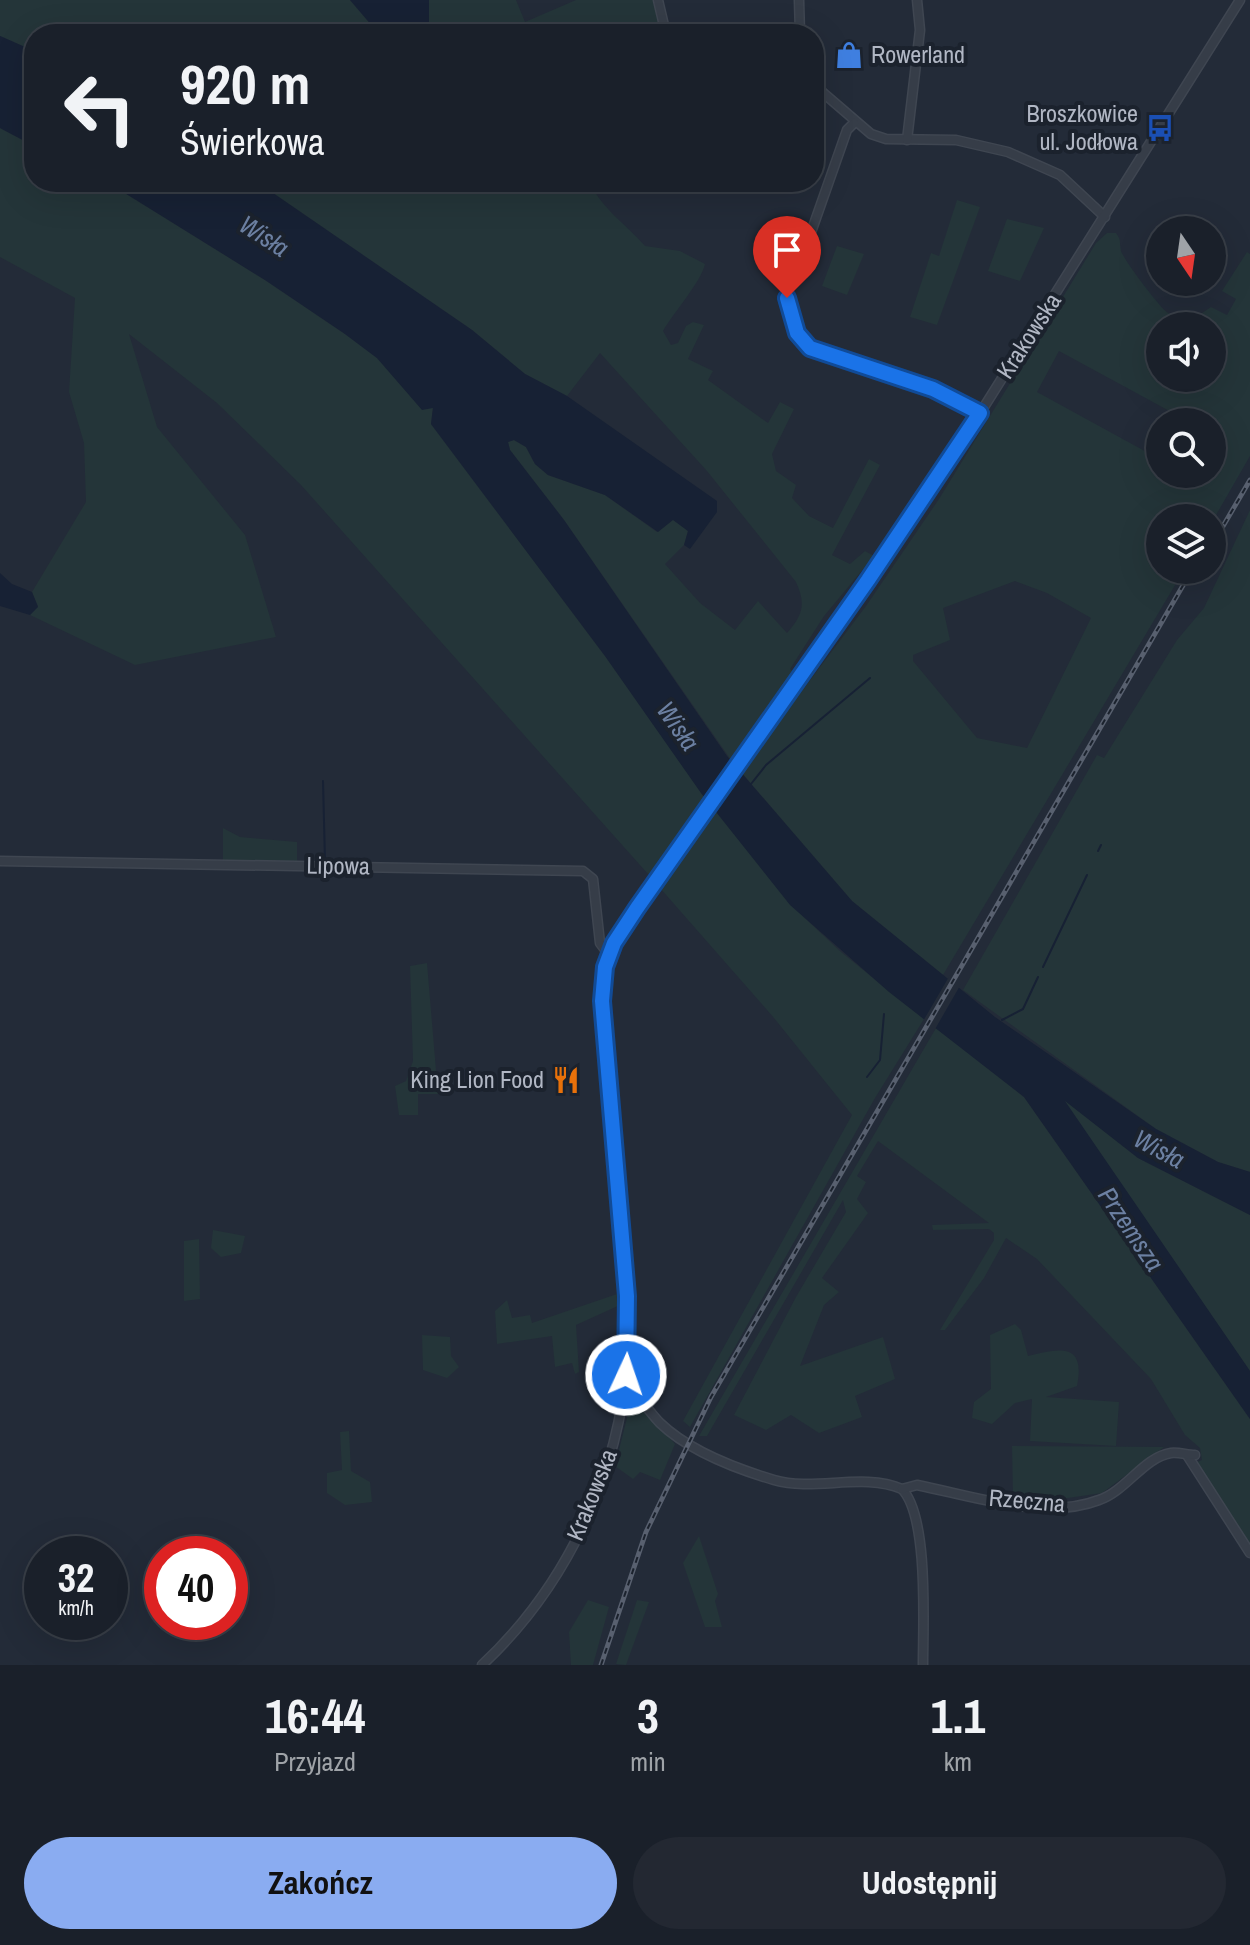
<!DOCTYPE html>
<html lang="pl">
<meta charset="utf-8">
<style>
body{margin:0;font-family:"Archivo Narrow",sans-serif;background:#232832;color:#f1f3f6;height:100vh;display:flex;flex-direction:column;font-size:30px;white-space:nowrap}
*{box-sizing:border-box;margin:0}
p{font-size:26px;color:#9fa3a8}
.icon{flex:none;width:44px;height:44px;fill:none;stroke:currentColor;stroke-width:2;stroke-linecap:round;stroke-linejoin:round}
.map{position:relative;height:1665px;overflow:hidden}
.details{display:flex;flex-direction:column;background:#1a202a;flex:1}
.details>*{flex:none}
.guide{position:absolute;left:24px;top:24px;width:800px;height:168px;border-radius:32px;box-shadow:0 8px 32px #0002,0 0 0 2px #383e47;background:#1a202a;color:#f1f3f6;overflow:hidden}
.needle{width:52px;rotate:167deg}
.tools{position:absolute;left:1146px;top:216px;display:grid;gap:16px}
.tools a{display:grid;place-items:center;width:80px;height:80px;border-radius:50%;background:#1a202a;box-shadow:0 8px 32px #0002,0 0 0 2px #383e47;font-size:40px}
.speed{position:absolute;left:24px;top:1536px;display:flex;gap:16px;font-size:40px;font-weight:700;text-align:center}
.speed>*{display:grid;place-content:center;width:104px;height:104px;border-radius:50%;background:#1a202a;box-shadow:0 8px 32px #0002,0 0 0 2px #383e47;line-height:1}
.speed small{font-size:20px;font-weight:400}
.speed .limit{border:12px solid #d22;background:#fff;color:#111}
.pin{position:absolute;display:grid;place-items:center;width:68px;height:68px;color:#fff;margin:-82px -34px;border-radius:50% 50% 50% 0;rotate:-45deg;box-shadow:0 0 8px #0007}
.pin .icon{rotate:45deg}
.me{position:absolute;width:88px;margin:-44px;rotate:3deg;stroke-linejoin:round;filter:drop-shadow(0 0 6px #0008)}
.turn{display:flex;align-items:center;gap:28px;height:168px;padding:0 24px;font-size:36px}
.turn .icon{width:104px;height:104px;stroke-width:2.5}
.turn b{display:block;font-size:56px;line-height:68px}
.eta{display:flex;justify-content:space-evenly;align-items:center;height:136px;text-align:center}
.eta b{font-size:48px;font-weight:700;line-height:56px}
.primary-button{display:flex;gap:16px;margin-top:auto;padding:16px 24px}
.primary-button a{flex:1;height:92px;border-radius:48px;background:#8aacf1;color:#111;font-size:32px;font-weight:700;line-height:92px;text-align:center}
.primary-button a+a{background:#232832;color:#f1f3f6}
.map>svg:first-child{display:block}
</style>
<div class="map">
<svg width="1250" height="1665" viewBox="0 0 1250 1665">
<rect width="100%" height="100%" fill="#232b38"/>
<g fill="#243539" fill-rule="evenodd">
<path d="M 0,0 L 350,0 L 379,34 L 34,34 L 34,51 L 0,36 Z"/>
<path d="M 429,0 L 516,0 L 525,22 L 576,0 L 654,0 L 663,34 L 614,34 L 604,23 L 571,34 L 429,34 Z"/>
<path d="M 0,128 L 34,146 L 34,182 L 107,182 L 265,280 L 345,334 L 377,358 L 422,409 L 433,407 L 431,424 L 605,656 L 705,798 L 654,872 L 648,874 L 301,485 L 217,403 L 129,334 L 157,427 L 245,535 L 276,637 L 135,665 L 30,615 L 38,606 L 32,592 L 86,502 L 84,443 L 69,392 L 75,298 L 0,257 Z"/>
<path d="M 257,182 L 589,182 C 605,212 623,221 645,246 L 680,251 L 705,264 C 701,282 674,312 663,331 L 671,345 L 678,343 L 686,326 L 693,322 L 704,325 L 688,359 L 713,371 L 708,380 L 768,423 L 780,402 L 794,409 L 772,454 L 776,471 L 796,485 L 792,498 L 809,516 L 833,528 L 869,459 L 880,465 L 832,555 L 850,564 L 865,551 L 874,556 L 824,616 L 790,669 L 795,673 L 731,760 L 564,520 L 510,450 L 508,442 L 514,440 L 526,447 L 535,464 L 548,475 L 605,495 L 657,532 L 673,519 L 688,531 L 684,545 L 665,564 L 700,603 L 735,630 L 758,601 L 787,633 C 803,615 806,604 796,582 L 707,471 L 600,353 L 567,396 L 525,374 L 472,330 Z"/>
<path d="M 957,200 L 980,207 L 937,325 L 910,317 L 931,253 L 939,256 Z"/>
<path d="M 1007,219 L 1044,228 L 1020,281 L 988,271 Z"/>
<path d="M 1107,233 L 1116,233 C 1122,241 1119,243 1121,251 C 1124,260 1159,307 1168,313 C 1176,318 1184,315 1192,312 L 1199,315 L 1211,307 L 1227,315 L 1236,299 L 1222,291 L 1247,252 L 1250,254 L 1250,456 L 1212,522 L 1212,518 L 1160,518 L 1160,570 L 1184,570 L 943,975 L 852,901 L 741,772 L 866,606 L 939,499 L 1096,243 ZM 1160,326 L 1212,326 L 1212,378 L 1160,378 ZM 1059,351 L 1175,414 L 1171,422 L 1212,422 L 1212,474 L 1160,474 L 1160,442 L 1152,455 L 1037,392 ZM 1015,581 L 1047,593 L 1091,618 L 1027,748 L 977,738 L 913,661 L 913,655 L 950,640 L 943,608 Z"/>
<path d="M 837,246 L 864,254 L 847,295 L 822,286 Z"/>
<path d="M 1250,510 L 1250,1172 L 1218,1162 L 1156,1129 L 963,990 L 1097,755 L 1104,758 L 1177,640 L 1204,608 Z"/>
<path d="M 715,810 L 791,905 L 841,952 L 924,1019 L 875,1098 L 690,1427 L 683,1421 L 852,1115 L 774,1018 L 660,888 Z"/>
<path d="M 223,828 L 240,837 L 297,842 L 297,862 L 223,860 Z"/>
<path d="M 427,963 L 438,1094 L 418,1094 L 418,1115 L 399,1115 L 395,1086 L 406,1081 L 413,1061 L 410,966 Z"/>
<path d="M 936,1028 L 1024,1097 L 1250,1419 L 1250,1546 L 1195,1463 L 1202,1460 L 1200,1448 L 1185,1435 L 1151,1379 L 1037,1259 L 1006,1238 L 984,1278 L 945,1330 L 940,1330 L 994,1240 L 994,1233 L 989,1229 L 933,1230 L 932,1225 L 989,1223 L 878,1141 L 857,1176 L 866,1182 L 857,1199 L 868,1213 L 822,1278 L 839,1292 L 824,1305 L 800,1366 L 883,1337 L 895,1379 L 855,1396 L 862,1417 L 819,1433 L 791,1415 L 766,1430 L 734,1415 L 796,1297 L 846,1212 L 843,1200 L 707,1436 L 699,1436 Z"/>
<path d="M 1065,1100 L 1138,1158 L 1250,1215 L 1250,1371 L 1065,1106 Z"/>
<path d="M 213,1230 L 245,1236 L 241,1253 L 221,1257 L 211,1248 Z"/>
<path d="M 199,1239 L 200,1299 L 184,1301 L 184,1241 Z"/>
<path d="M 620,1293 L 620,1305 L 576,1325 L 579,1372 L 575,1374 L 572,1363 L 555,1367 L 552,1336 L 497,1344 L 495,1311 L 507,1300 L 512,1318 L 530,1315 L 532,1323 Z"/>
<path d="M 1015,1324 L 1021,1330 L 1028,1356 C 1058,1349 1086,1341 1077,1386 L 1046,1397 L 1119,1402 L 1116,1446 L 1030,1441 L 1032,1399 L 1015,1403 L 992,1424 L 972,1418 L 974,1402 L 991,1389 L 990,1335 Z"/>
<path d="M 422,1335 L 450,1337 L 451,1356 L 459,1367 L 447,1378 L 423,1370 Z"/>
<path d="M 635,1406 L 642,1407 L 675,1444 L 660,1480 L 640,1472 L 633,1479 L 615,1466 L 629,1410 Z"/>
<path d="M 349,1431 L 351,1471 L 370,1482 L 372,1502 L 345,1505 L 327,1493 L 327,1473 L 342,1470 L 340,1432 Z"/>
<path d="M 1012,1446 L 1164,1447 L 1102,1493 L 1054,1500 L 1013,1499 Z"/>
<path d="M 699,1536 L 718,1594 L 715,1601 L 722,1627 L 705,1627 L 683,1563 Z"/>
<path d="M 588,1600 L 609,1607 L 593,1665 L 571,1665 L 569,1632 Z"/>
<path d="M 637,1600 L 649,1602 L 626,1665 L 616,1664 Z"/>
</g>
<g fill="#172134">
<path d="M 350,0 L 429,0 L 429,34 L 379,34 Z"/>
<path d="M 0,36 L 34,51 L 34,146 L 0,128 Z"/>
<path d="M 107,182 L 257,182 L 472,330 L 525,374 L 567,396 L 717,501 L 717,512 L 690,549 L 684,545 L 688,531 L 673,520 L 658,532 L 605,495 L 548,475 L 535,464 L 526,447 L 514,440 L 508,442 L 510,450 L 564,520 L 727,756 L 852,901 L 995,1017 L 1156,1129 L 1218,1162 L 1250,1172 L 1250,1215 L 1138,1158 L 1065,1101 L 1250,1371 L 1250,1419 L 1024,1097 L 889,992 L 790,905 L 701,793 L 605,656 L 431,424 L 433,408 L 422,410 L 377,358 L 345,334 L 265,280 Z"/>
<path d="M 0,573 L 12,584 L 32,592 L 38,607 L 30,615 L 0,606 Z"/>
</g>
<path fill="#232b38" d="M 950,975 L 961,984 L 934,1031 L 922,1023 Z"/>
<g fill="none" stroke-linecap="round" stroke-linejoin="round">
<g stroke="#172134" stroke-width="2">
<path d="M 323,781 L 325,861"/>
<path d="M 751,784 L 766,765 L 870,678"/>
<path d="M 1098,851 L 1101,845"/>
<path d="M 1043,967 L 1087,875"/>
<path d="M 1002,1020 L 1023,1009 L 1038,977"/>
<path d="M 867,1077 L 880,1060 L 884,1014"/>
</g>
<g stroke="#3f4651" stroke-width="11">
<g id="minor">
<path d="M 658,0 L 666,34"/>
<path d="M 799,0 L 800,34"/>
<path d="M 814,85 L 871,134 L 886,139 L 956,140 L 1008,152 L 1060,175 L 1105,217"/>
<path d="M 854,123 L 847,130 L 808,241 L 790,274 L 787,287 L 797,333 L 810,348 L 933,389 L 980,413"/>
<path d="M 907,140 L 920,30 L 917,0"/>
<path d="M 0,861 L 583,871 L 593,879 L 600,943 L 609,955"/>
<path d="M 624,1392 C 641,1395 648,1411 660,1423 C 688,1450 737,1469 774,1480 C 815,1492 862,1472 902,1489 C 929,1517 923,1626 923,1665"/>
<path d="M 1187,1455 L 1250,1553"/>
<path d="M 902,1489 L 917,1485 C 972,1496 1044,1521 1099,1500 C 1126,1491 1144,1457 1171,1453 C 1179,1452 1187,1455 1195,1455"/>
<path d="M 482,1665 C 566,1587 620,1473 627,1359 C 631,1310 625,1261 620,1213 C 613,1142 606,1072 602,1001 L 605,967 L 614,943 L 950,461 L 1240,0"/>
</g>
</g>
<use href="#minor" stroke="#363d48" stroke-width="8"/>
<g stroke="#58606f" stroke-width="5">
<g id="rail">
<path d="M 1212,545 L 1250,480"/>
<path d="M 601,1665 L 646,1532 L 711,1397 L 1192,570"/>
</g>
</g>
<use href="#rail" stroke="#1b222d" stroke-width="2" stroke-dasharray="6" stroke-linecap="butt"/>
</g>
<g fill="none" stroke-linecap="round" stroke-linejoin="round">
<g stroke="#114b97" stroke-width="20">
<path id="route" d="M 626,1375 L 627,1296 L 602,1001 L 605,967 L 614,943 L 637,908 L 868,580 L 980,413 L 933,389 L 810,348 L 797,333 L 787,298"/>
</g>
<use href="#route" stroke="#1a73e8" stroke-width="14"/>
</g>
<defs>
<g id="shop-bare" transform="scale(2.16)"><path d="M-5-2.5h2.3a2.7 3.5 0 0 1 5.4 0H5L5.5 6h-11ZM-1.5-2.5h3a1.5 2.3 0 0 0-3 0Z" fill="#3f7fe0" stroke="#1b222d" stroke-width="2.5" paint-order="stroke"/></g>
<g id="bus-bare" transform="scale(2.16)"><path d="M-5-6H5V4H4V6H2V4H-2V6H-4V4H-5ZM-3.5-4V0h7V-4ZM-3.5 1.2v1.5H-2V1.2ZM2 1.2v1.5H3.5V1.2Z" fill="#1a4fb4" stroke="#1b222d" stroke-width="2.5" paint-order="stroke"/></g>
<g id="restaurant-bare" transform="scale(2.16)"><path d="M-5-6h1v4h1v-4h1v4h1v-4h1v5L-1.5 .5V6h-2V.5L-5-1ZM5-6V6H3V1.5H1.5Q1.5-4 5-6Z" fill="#e8710a" stroke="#1b222d" stroke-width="2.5" paint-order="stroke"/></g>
</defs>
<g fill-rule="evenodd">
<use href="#shop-bare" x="849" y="55"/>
<use href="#bus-bare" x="1160" y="128"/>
<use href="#restaurant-bare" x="566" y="1080"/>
</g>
<g text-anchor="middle" stroke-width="8" stroke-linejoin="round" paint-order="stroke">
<g font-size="24" fill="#b1b7c4" stroke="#1b222d" text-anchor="end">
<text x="871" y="63" text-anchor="start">Rowerland</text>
<text x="1138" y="122">Broszkowice<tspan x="1138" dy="28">ul. Jodłowa</tspan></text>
<text x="544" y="1088">King Lion Food</text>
</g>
<g font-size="24" fill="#b1b7c4" stroke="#1b222d">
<text transform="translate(1029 336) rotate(-57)" y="8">Krakowska</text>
<text transform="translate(338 866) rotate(1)" y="8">Lipowa</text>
<text transform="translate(592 1495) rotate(-68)" y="8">Krakowska</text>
<text transform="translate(1027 1501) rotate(5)" y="8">Rzeczna</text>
</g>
<g font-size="26" font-style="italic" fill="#6c80a2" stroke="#1b222d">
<text transform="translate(264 236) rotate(33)" y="9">Wisła</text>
<text transform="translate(678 726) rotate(55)" y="9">Wisła</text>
<text transform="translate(1159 1149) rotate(28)" y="9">Wisła</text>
<text transform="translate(1131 1229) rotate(56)" y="9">Przemsza</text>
</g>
</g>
</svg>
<div class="tools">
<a><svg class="needle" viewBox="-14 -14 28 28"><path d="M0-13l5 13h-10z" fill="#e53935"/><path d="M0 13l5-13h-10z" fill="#9fa3a8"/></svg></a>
<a><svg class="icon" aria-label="sound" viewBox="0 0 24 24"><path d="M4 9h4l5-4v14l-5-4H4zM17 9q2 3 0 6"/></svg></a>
<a><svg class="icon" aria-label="search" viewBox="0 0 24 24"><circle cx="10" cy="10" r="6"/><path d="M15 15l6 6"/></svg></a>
<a><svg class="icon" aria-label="layers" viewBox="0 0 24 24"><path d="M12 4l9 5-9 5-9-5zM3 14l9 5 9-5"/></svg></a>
</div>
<div class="speed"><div>32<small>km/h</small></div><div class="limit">40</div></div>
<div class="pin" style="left:787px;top:298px;background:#d93025"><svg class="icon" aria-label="arrive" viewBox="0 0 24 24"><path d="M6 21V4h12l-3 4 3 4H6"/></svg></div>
<svg class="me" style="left:626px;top:1375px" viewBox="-20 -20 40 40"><circle r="17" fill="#1a73e8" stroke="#fff" stroke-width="3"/><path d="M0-11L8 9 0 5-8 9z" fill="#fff"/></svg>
<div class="guide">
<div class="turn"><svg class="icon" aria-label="left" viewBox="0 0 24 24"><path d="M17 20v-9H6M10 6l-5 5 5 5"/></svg><div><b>920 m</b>Świerkowa</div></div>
</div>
</div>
<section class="details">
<div class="eta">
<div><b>16:44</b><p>Przyjazd</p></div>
<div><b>3</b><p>min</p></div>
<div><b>1.1</b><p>km</p></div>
</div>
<div class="primary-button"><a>Zakończ</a><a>Udostępnij</a></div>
</section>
